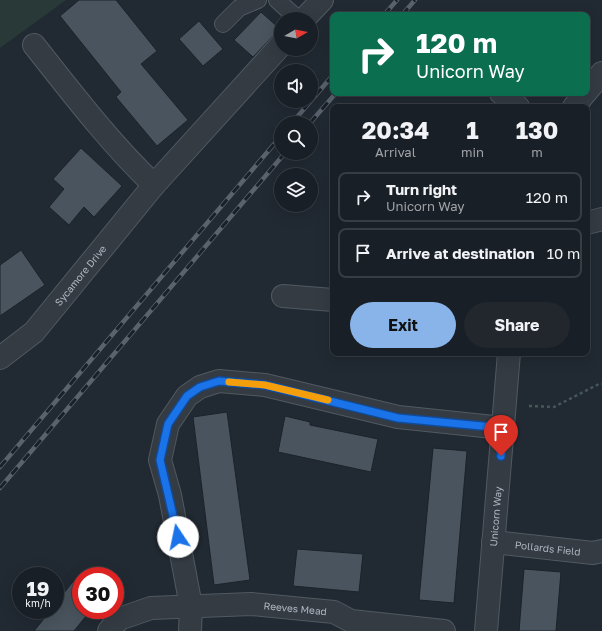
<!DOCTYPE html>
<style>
body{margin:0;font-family:"Golos Text",sans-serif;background:#22272e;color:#f1f3f6;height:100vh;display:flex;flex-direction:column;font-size:15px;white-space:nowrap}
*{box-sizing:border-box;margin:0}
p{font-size:13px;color:#9fa2a7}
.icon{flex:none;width:22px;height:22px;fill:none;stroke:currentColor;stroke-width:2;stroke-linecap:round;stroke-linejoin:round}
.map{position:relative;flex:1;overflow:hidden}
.drawer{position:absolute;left:330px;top:104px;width:260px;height:252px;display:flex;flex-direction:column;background:#191f26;border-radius:8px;box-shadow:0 4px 16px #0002,0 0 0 1px #373d43}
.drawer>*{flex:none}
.top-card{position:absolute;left:330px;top:12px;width:260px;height:84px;border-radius:8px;box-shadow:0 4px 16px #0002,0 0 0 1px #373d43;background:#0b6e4f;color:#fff;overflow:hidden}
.needle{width:26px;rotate:81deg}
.tools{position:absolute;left:274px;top:12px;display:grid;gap:8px}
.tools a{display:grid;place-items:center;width:44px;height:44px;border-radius:50%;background:#191f26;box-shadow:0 4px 16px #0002,0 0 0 1px #373d43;font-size:20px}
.speed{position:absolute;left:12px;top:567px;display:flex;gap:8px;font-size:20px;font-weight:700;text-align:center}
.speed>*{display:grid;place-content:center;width:52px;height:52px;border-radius:50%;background:#191f26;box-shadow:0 4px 16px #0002,0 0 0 1px #373d43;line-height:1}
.speed small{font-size:10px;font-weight:400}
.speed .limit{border:6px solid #d22;background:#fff;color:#111}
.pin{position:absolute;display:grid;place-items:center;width:34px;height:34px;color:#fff;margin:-41px -17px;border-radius:50% 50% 50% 0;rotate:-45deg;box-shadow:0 0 4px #0007}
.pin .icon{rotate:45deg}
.me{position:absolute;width:44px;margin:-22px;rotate:349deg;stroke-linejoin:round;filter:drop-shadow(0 0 3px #0008)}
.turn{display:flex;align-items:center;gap:14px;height:84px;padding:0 20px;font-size:18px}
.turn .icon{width:52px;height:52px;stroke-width:2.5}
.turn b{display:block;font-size:28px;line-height:34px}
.eta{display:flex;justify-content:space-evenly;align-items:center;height:68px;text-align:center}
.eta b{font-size:24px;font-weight:700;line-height:28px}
.cta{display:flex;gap:8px;margin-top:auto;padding:8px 20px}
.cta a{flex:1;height:46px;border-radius:24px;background:#89b4ea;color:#111;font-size:16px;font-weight:700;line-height:46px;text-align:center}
.cta a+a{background:#22272e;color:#f1f3f6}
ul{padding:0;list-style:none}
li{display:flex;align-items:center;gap:12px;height:50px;margin:0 8px 6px;padding:0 12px;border:2px solid #373d43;border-radius:8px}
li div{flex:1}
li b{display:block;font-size:15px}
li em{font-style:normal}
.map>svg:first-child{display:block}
</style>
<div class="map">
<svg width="602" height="631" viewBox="0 0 602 631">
<rect width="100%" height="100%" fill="#212932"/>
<path fill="#293938" d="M 0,0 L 66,0 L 0,48 Z"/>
<g fill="#49545e" stroke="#1b222a">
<path d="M 79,0 L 116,0 L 157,51 L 141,64 L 188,120 L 157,146 L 116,97 L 121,92 L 60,16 Z"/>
<path d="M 261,12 L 280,29 L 253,57 L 234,40 Z"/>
<path d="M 199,21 L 223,49 L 203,66 L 179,39 Z"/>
<path d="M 81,148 L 122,186 L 94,217 L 84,207 L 69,225 L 49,207 L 64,189 L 53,179 Z"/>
<path d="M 21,250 L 45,285 L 0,316 L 0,265 Z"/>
<path d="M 227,412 L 250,580 L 214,585 L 193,417 Z"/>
<path d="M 285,416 L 310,422 L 310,425 L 378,439 L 371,472 L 278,452 Z"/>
<path d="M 433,448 L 467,451 L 454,603 L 419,600 Z"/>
<path d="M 297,549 L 363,554 L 359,592 L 293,586 Z"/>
<path d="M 524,569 L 561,572 L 556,631 L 519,631 Z"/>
<path d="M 80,573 L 84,576 L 81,576 L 81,610 L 91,610 L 74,631 L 34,631 L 51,610 L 55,610 L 55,604 Z"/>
</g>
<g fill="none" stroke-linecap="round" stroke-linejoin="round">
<g stroke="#515961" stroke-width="18">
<g id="service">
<path d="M 277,0 L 298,19"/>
<path d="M 223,24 L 239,8 L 258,0"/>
</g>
</g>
<g stroke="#515961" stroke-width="24">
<g id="minor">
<path d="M 304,19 L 322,0"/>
<path d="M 34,45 C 72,93 109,142 154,185"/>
<path d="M 587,91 L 602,73"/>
<path d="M 501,93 L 518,107"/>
<path d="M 574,107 L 585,93"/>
<path d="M 587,223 L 602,219"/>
<path d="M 283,296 L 333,300"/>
<path id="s1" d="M 0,358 L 34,332 L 154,185 L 281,45"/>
<path id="s2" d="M 493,542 L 593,553 L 602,551"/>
<path id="s3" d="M 109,631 L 119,619 L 151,608 L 251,604 L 334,612 L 351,621 L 444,631"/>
<path d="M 190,631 L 191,606 L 170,495 L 160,460 L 168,424 L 187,396 L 200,387 L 219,381 L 265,385 L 398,417 L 503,428"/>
<path id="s4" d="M 486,631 L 509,353"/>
</g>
</g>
<path stroke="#465758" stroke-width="2.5" stroke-dasharray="3 3" stroke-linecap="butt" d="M 529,406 L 554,407 L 599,384 L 602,384"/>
<use href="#service" stroke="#343b43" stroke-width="16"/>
<use href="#minor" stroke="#343b43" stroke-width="22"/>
<g stroke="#5a626d" stroke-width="4.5">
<g id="rail">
<path d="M 384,15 L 397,0"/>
<path d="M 402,15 L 415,0"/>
<path d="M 292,123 L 333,75"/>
<path d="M 310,123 L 336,93"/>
<path d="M 0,467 L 281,136"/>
<path d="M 0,488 L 285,153"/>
</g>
</g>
<use href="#rail" stroke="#1a2028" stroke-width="3" stroke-dasharray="9" stroke-linecap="butt"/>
</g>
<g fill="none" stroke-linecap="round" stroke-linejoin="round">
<g stroke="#114b97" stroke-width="10">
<path id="route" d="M 178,537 L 160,460 L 168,424 L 187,396 L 200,387 L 219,381 L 265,385 L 398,418 L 503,428 L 501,456"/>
</g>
<use href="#route" stroke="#1a73e8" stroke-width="7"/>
<path stroke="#f59e0b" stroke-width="7" d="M 229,382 L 265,385 L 328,400"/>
</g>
<g text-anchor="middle" stroke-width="4" stroke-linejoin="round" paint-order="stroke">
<g font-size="10" fill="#aeb6c0" stroke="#1a2028">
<text dy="4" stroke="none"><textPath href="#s1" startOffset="116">Sycamore Drive</textPath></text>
<text dy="4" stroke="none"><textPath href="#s4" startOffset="115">Unicorn Way</textPath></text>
<text dy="4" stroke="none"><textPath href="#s2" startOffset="55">Pollards Field</textPath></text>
<text dy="4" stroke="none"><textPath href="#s3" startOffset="194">Reeves Mead</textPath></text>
</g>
</g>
</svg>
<div class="tools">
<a><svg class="needle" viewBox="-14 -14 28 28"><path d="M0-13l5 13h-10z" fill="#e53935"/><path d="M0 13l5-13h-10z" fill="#9fa2a7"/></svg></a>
<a><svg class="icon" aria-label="sound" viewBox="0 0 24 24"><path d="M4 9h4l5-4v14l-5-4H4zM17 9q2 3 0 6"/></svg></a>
<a><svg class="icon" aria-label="search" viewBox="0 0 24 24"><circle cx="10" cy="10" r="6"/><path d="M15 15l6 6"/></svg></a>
<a><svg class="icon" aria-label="layers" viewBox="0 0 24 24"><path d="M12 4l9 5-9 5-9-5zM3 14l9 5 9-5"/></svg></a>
</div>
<div class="speed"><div>19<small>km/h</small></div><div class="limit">30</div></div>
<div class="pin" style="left:501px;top:456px;background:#d93025"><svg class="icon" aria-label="arrive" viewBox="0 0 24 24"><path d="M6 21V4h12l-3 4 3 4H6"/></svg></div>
<svg class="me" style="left:178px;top:537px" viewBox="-20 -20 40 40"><circle r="19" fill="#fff"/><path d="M0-13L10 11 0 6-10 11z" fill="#1a73e8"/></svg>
<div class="top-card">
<div class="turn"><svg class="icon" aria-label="right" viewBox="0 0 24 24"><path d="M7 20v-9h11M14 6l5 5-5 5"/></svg><div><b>120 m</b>Unicorn Way</div></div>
</div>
<section class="drawer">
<div class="eta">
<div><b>20:34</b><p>Arrival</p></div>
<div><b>1</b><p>min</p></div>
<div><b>130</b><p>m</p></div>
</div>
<ul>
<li><svg class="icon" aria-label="right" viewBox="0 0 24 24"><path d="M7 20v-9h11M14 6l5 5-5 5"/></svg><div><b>Turn right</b><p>Unicorn Way</p></div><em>120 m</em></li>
<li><svg class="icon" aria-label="arrive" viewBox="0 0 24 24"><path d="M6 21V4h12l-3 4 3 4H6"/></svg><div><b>Arrive at destination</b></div><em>10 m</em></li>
</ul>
<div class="cta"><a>Exit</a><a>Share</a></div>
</section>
</div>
